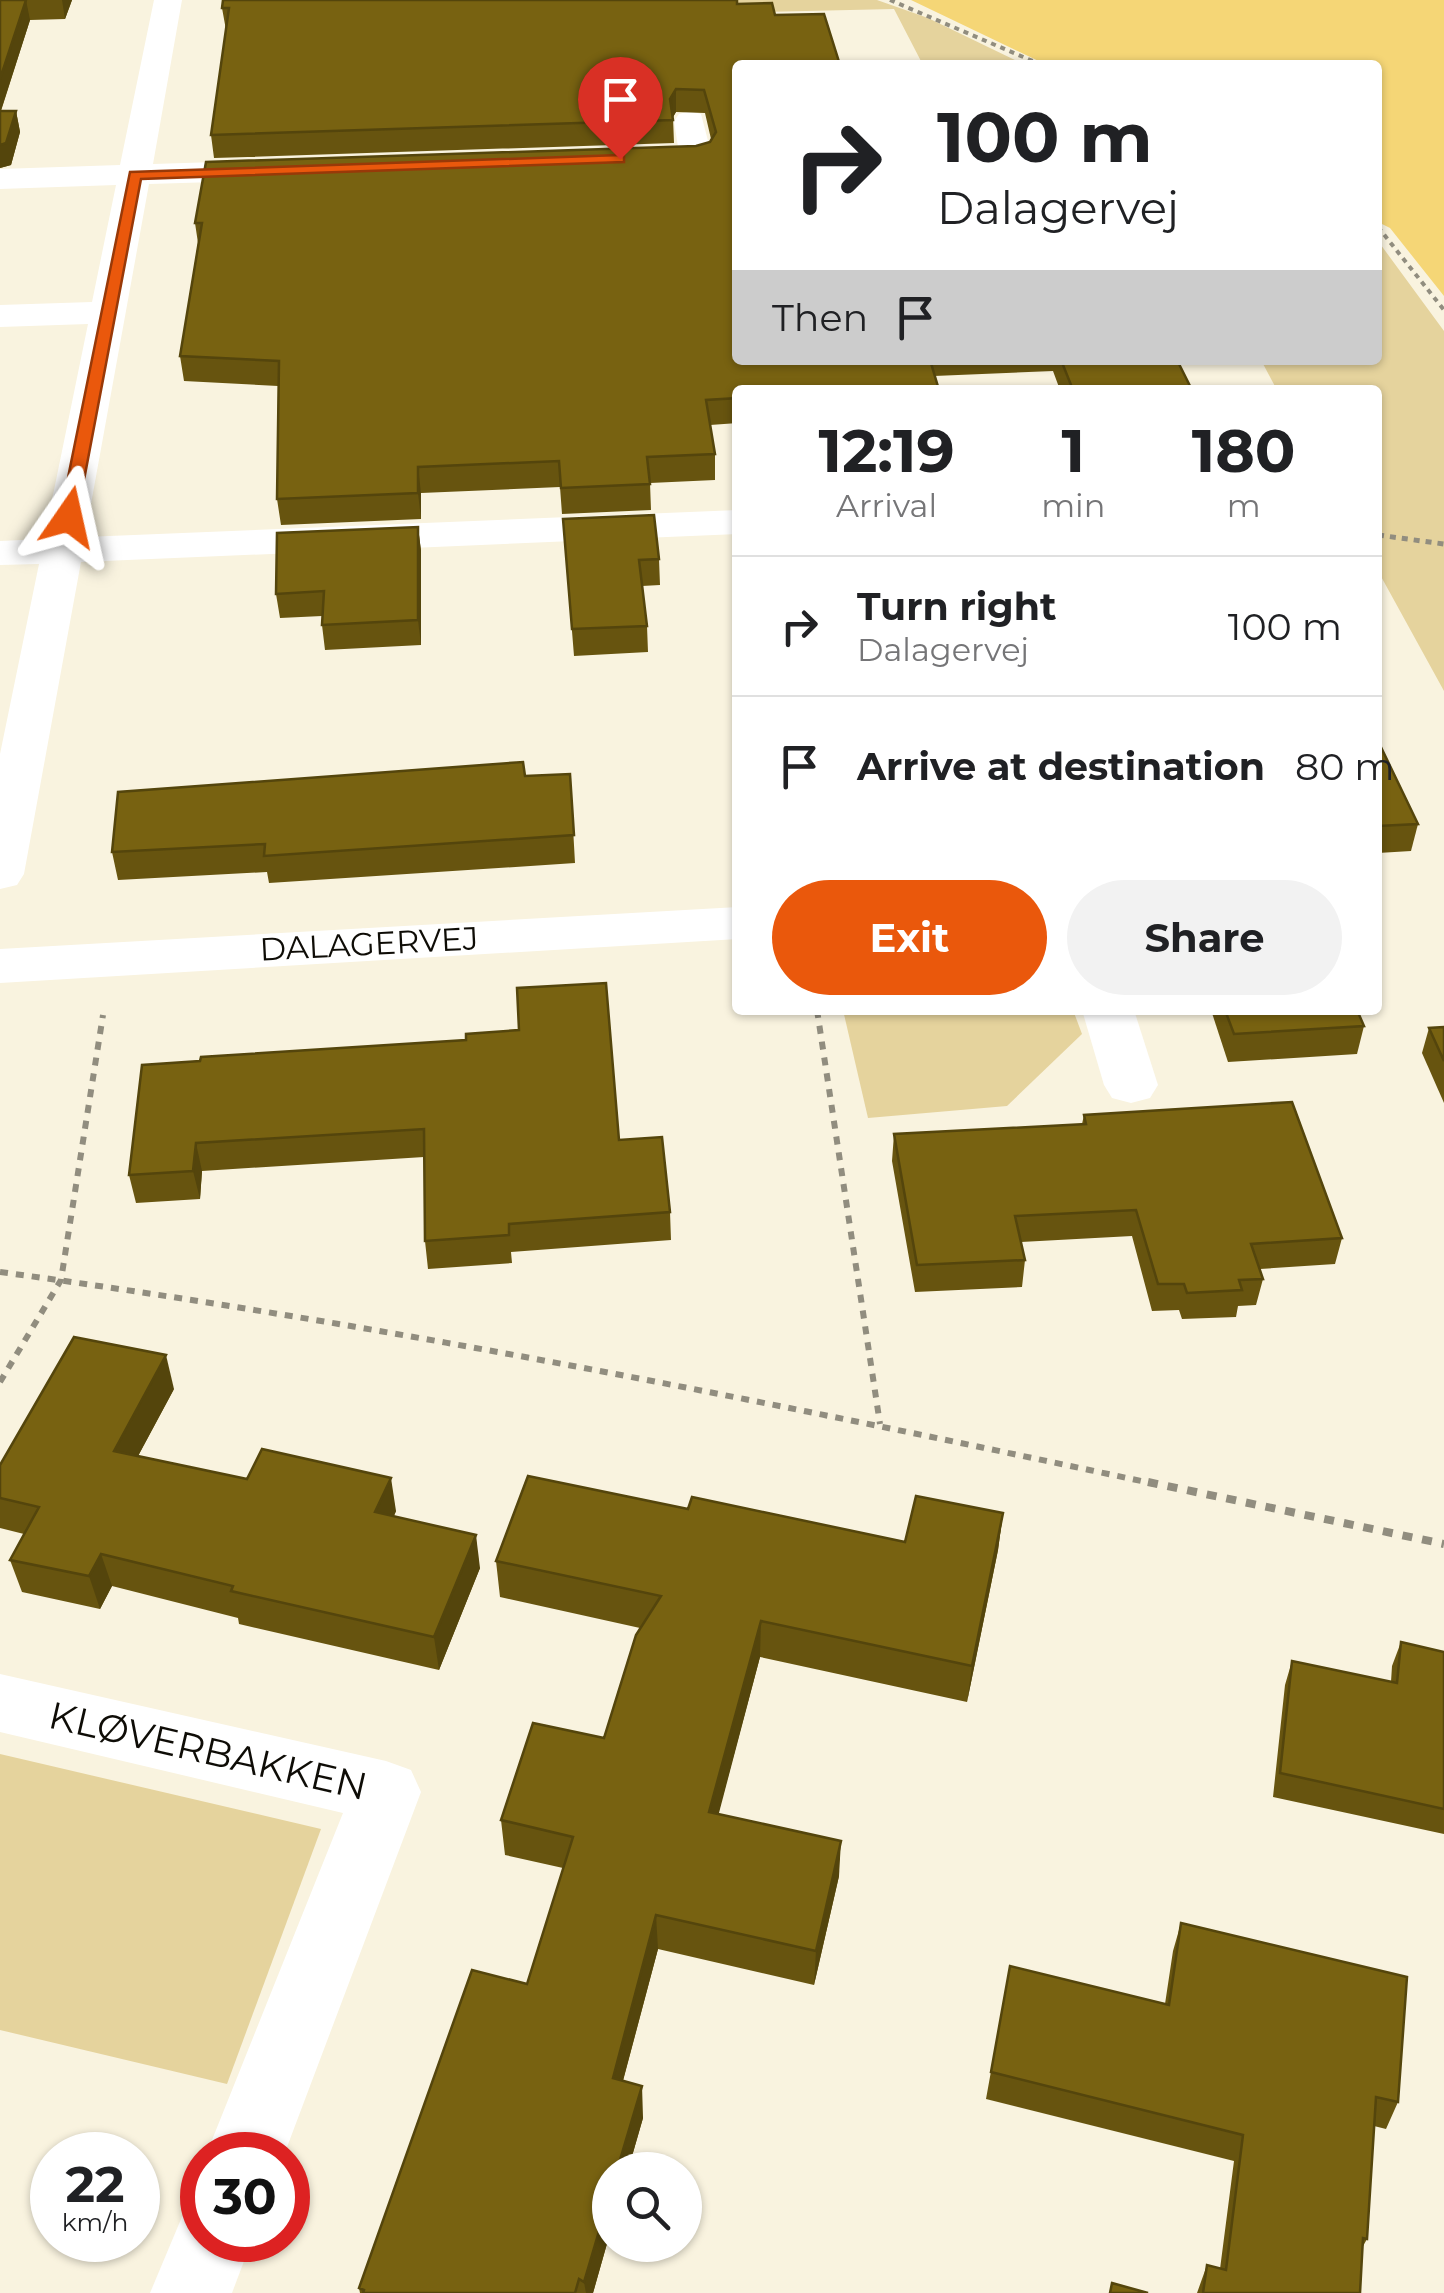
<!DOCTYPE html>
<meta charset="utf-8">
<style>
body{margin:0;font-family:Montserrat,sans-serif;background:#f2f2f2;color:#202124;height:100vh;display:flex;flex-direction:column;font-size:38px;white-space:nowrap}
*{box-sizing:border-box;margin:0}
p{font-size:32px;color:#757577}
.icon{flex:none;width:55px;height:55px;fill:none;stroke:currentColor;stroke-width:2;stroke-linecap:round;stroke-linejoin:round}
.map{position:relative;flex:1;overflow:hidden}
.side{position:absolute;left:732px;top:385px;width:650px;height:630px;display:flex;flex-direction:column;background:#fff;border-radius:10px;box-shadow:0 2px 8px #0004}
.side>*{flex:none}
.top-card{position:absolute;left:732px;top:60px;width:650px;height:305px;border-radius:10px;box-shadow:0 2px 8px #0004;background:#fff;color:#202124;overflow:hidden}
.tools{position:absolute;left:592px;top:2152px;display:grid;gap:20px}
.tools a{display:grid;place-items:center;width:110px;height:110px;border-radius:50%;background:#fff;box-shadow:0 2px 8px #0004;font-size:50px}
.speed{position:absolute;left:30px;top:2132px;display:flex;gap:20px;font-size:50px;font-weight:700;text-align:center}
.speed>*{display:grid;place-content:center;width:130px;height:130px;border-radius:50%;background:#fff;box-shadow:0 2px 8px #0004;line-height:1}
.speed small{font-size:25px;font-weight:400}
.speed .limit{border:15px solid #d22;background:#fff;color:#111}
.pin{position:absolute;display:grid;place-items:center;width:85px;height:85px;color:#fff;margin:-102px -42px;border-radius:50% 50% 50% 0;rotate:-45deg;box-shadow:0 0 10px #0007}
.pin .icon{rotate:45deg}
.me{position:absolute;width:110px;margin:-55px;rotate:11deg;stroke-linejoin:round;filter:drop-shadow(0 0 8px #0008)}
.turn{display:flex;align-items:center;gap:35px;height:210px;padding:0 40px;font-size:45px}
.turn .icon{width:130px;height:130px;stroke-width:2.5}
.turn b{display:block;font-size:70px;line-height:85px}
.then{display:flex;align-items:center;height:95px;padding:0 40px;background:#0003;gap:20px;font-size:38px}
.eta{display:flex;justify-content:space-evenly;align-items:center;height:170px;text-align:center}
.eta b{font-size:60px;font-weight:700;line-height:70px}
.action{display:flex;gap:20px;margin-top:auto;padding:20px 40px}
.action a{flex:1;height:115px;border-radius:60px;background:#ea580c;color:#fff;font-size:40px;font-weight:700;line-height:115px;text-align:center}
.action a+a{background:#f2f2f2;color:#202124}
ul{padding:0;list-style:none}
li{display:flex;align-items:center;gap:30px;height:140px;padding:0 40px;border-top:2px solid #e0e0e0}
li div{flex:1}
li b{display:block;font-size:38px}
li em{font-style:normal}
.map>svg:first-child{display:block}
</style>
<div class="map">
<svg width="1444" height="2293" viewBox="0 0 1444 2293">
<rect width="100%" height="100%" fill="#f9f3df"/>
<g fill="#e5d39d">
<path d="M 674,0 L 877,0 L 928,18 L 1025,65 L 923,65 L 894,9 L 680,14 Z"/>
<path d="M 1378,241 L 1444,331 L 1444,691 L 1378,571 L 1378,390 L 1277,390 L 1261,360 L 1378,360 Z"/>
<path d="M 843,1010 L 1073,1010 L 1082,1034 L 1007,1106 L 868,1118 Z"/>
<path d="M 0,1754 L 321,1829 L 227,2084 L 0,2030 Z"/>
</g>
<path fill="#f5d676" d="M 911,0 L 1444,0 L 1444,296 L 1390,228 L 1378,222 L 1378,65 L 1047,65 Z"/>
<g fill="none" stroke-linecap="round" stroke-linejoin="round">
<g stroke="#918d7f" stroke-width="4" stroke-dasharray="5 5" stroke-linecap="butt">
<path d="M 890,0 L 1042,65"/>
<path d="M 1378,227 L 1444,310"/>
</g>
<path stroke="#918d7f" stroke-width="5" stroke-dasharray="6 6" stroke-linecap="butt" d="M 1378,535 L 1444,544"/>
<g stroke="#918d7f" stroke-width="6" stroke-dasharray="8 8" stroke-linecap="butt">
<path d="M 817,1010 L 880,1424"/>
<path d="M 0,1272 C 390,1325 775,1403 1160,1485"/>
<path d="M 0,1382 L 61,1280 L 103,1015"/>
</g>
<path stroke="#918d7f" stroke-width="8" stroke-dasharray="10 10" stroke-linecap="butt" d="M 1148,1482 L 1444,1544"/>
<g fill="#fff" fill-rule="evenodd">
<path d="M 154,0 L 182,0 L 153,164 L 277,160 L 289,163 L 293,170 L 289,177 L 277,180 L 149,184 L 85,537 L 738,510 L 738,534 L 81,562 L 24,874 L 17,885 L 0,889 L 0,754 L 39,564 L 0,565 L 0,541 L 44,539 L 88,324 L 0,327 L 0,305 L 92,302 L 116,185 L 0,189 L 0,169 L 120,165 Z"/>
<path d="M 690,111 L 701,114 L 712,156 L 707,163 L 633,168 L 622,165 L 617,158 L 622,151 L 678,147 L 674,121 L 679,114 Z"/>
<path d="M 738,907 L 738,939 L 0,983 L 0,949 Z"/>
<path d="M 1082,1010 L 1134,1010 L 1158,1085 L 1150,1098 L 1131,1103 L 1112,1098 L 1104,1085 Z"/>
<path d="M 0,1674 L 386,1761 L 411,1770 L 421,1792 L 284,2155 L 206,2155 L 343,1813 L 0,1732 Z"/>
<path d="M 202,2204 L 202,2240 L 252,2240 L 232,2293 L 150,2293 L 184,2212 Z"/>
</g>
</g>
<g fill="#67540f">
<path d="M 0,0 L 72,0 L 65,19 L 30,20 L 1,111 L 16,111 L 20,132 L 11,165 L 0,168 Z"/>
<path d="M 223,0 L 738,65 L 738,360 L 1177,360 L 1192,390 L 1060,390 L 1053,371 L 934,376 L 738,390 L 738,423 L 710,425 L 715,454 L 715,480 L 650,483 L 651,510 L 562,514 L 560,487 L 421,493 L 421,519 L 281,525 L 277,499 L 278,386 L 184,381 L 180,356 L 198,243 L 195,223 L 696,146 L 710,142 L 711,139 L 705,113 L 676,112 L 673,117 L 674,143 L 214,158 L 211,135 L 226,30 L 222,8 Z"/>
<path d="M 563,519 L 659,559 L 660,585 L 642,586 L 647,626 L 648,652 L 574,656 Z"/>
<path d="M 418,527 L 421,551 L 421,645 L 325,650 L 322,625 L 322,616 L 280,618 L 276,594 Z"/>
<path d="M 1378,741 L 1418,824 L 1411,851 L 1378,853 Z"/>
<path d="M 570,774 L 575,863 L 269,883 L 267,872 L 118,880 L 112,852 L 525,776 Z"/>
<path d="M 1211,1010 L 1357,1010 L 1364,1026 L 1357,1054 L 1228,1062 Z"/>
<path d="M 1444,1027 L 1444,1103 L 1422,1053 L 1429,1028 Z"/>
<path d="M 142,1065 L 619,1140 L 670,1212 L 671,1240 L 511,1252 L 512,1263 L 428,1269 L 425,1241 L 424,1157 L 202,1171 L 200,1199 L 136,1203 L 129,1175 Z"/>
<path d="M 1084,1115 L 1342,1238 L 1335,1264 L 1260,1269 L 1263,1279 L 1256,1305 L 1238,1306 L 1236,1317 L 1182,1319 L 1179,1310 L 1152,1311 L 1132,1236 L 1021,1242 L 1025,1260 L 1022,1287 L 915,1292 L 892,1161 L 894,1134 L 1082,1124 Z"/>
<path d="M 174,1389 L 138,1456 L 396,1511 L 394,1516 L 480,1568 L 439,1670 L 239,1624 L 238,1618 L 112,1586 L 100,1609 L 22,1592 L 10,1560 L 24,1534 L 0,1528 L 0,1465 Z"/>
<path d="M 688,1509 L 905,1542 L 1003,1513 L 998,1550 L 967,1702 L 760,1657 L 718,1814 L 839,1876 L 814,1985 L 658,1949 L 623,2081 L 643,2118 L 628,2170 L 610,2170 L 610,2233 L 593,2293 L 360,2293 L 359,2288 L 527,1984 L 563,1868 L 505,1855 L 501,1820 L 604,1738 L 640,1628 L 500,1597 L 496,1561 Z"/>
<path d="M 1401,1642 L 1444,1652 L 1444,1834 L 1273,1797 L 1285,1685 L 1292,1661 L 1391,1682 L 1392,1666 Z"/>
<path d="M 1181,1923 L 1398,2102 L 1386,2129 L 1374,2126 L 1367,2239 L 1362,2248 L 1360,2293 L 1197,2293 L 1207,2265 L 1220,2269 L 1234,2161 L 986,2099 L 1010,1966 L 1165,2004 L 1173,1951 Z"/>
</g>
<g fill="#54450c">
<path d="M 26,0 L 30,20 L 0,113 L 0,79 Z"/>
<path d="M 62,0 L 72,0 L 65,19 Z"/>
<path d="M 676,89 L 676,112 L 670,122 L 670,99 Z"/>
<path d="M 16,111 L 20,132 L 11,165 L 0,168 L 0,145 Z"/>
<path d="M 418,467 L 421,493 L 421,519 L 418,493 Z"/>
<path d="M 418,527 L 421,551 L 421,645 L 418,620 Z"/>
<path d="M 196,1143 L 202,1171 L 200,1199 L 193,1171 Z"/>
<path d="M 166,1355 L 174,1389 L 123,1484 L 114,1451 Z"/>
<path d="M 391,1478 L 396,1511 L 380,1545 L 375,1512 Z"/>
<path d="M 1003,1513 L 998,1550 L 967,1702 L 972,1666 Z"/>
<path d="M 476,1535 L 480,1568 L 439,1670 L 434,1637 Z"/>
<path d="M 101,1554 L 112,1586 L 100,1609 L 89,1576 Z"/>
<path d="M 761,1621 L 760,1657 L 710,1847 L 709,1812 Z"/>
<path d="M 841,1841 L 839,1876 L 814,1985 L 816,1951 Z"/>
<path d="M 656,1915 L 658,1949 L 615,2110 L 613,2078 Z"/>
<path d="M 642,2086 L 643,2118 L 628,2170 L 617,2170 Z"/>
<path d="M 610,2194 L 610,2233 L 593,2293 L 586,2293 L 584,2282 Z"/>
</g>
<g fill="#786211" stroke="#54450c" stroke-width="2.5">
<path d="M 0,0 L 26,0 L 0,79 Z"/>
<path d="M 223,0 L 737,0 L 737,4 L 772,3 L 775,15 L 824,14 L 840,65 L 738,65 L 738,360 L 930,360 L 939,390 L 738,390 L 738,398 L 706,400 L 715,454 L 647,457 L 650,484 L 561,488 L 559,461 L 418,467 L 418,493 L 277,499 L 279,361 L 180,356 L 202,223 L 195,223 L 206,162 L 696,146 L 710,142 L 716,132 L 704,90 L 676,89 L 670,99 L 673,120 L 211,135 L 229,8 L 222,8 Z"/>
<path d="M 0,111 L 16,111 L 6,143 L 0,145 Z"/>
<path d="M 1061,360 L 1177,360 L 1192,390 L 1073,390 Z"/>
<path d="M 654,515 L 659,559 L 639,560 L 647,626 L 572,629 L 563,519 Z"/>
<path d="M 418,527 L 418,620 L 322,625 L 324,591 L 276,594 L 277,533 Z"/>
<path d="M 1378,741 L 1418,824 L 1378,826 Z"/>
<path d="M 523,762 L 525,776 L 570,774 L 574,835 L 264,856 L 265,844 L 112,852 L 118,792 Z"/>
<path d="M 606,983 L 619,1140 L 662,1137 L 670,1212 L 509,1224 L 509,1235 L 425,1241 L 424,1129 L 196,1143 L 193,1171 L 129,1175 L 142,1065 L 200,1061 L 201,1057 L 466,1040 L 466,1034 L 519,1030 L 517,988 Z"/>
<path d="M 1225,1010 L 1357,1010 L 1364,1026 L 1234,1034 Z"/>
<path d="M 1444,1027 L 1444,1061 L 1429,1028 Z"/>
<path d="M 1292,1102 L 1342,1238 L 1251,1244 L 1263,1279 L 1239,1280 L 1242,1290 L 1187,1293 L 1184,1284 L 1158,1284 L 1136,1210 L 1015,1216 L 1025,1260 L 917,1265 L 894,1134 L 1086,1124 L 1084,1115 Z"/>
<path d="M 74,1337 L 166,1355 L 114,1451 L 247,1479 L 262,1449 L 391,1478 L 375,1512 L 476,1535 L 434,1637 L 231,1591 L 233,1586 L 101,1554 L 89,1576 L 10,1560 L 39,1507 L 0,1498 L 0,1465 Z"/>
<path d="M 528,1476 L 688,1509 L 692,1497 L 905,1542 L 916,1496 L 1003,1513 L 972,1666 L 761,1621 L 709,1812 L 841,1841 L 816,1951 L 656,1915 L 613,2078 L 642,2086 L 617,2170 L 610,2170 L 610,2194 L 584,2282 L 579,2279 L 575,2293 L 363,2293 L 364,2290 L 359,2288 L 472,1970 L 527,1984 L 573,1837 L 501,1820 L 533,1723 L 604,1738 L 636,1635 L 661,1596 L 496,1561 Z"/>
<path d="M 1401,1642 L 1444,1652 L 1444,1809 L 1280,1773 L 1292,1661 L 1397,1683 Z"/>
<path d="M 1181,1923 L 1407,1977 L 1398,2102 L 1376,2097 L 1367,2239 L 1363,2238 L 1360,2293 L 1203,2293 L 1207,2265 L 1226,2270 L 1243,2135 L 991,2072 L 1010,1966 L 1169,2005 Z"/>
<path d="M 1112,2283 L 1148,2293 L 1110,2293 Z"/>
</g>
<path fill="#ea580c" stroke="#983908" stroke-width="2.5" d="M 620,155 L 624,156 L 624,162 L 141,179 L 77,517 L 69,522 L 60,517 L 130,172 Z"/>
<g text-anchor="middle" stroke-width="8" stroke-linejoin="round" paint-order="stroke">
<g font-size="32" fill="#0e0c06" stroke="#fff">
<text transform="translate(369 944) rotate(-3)" y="11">DALAGERVEJ</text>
</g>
<g font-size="38" fill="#0e0c06" stroke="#fff">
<text transform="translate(208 1751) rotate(13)" y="13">KLØVERBAKKEN</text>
</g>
</g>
</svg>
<div class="tools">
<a><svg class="icon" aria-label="search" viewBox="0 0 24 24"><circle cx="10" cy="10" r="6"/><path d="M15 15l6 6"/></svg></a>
</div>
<div class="speed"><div>22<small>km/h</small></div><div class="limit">30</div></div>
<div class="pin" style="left:620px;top:159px;background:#d93025"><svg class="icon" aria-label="arrive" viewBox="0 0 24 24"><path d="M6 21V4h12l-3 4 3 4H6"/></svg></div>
<svg class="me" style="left:69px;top:517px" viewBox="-20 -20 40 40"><path d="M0-17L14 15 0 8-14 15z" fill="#ea580c" stroke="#fff" stroke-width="4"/></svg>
<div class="top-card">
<div class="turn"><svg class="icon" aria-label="right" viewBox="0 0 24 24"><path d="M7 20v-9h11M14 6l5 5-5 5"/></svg><div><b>100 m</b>Dalagervej</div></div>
<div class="then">Then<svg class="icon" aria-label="arrive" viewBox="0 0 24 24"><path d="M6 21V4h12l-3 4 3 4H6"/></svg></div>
</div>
<section class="side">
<div class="eta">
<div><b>12:19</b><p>Arrival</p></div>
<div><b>1</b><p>min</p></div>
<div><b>180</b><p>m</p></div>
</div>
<ul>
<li><svg class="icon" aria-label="right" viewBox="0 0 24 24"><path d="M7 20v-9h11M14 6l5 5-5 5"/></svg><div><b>Turn right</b><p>Dalagervej</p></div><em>100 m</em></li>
<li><svg class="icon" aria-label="arrive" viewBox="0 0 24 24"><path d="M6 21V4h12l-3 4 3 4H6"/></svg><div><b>Arrive at destination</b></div><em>80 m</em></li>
</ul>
<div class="action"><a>Exit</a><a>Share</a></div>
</section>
</div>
